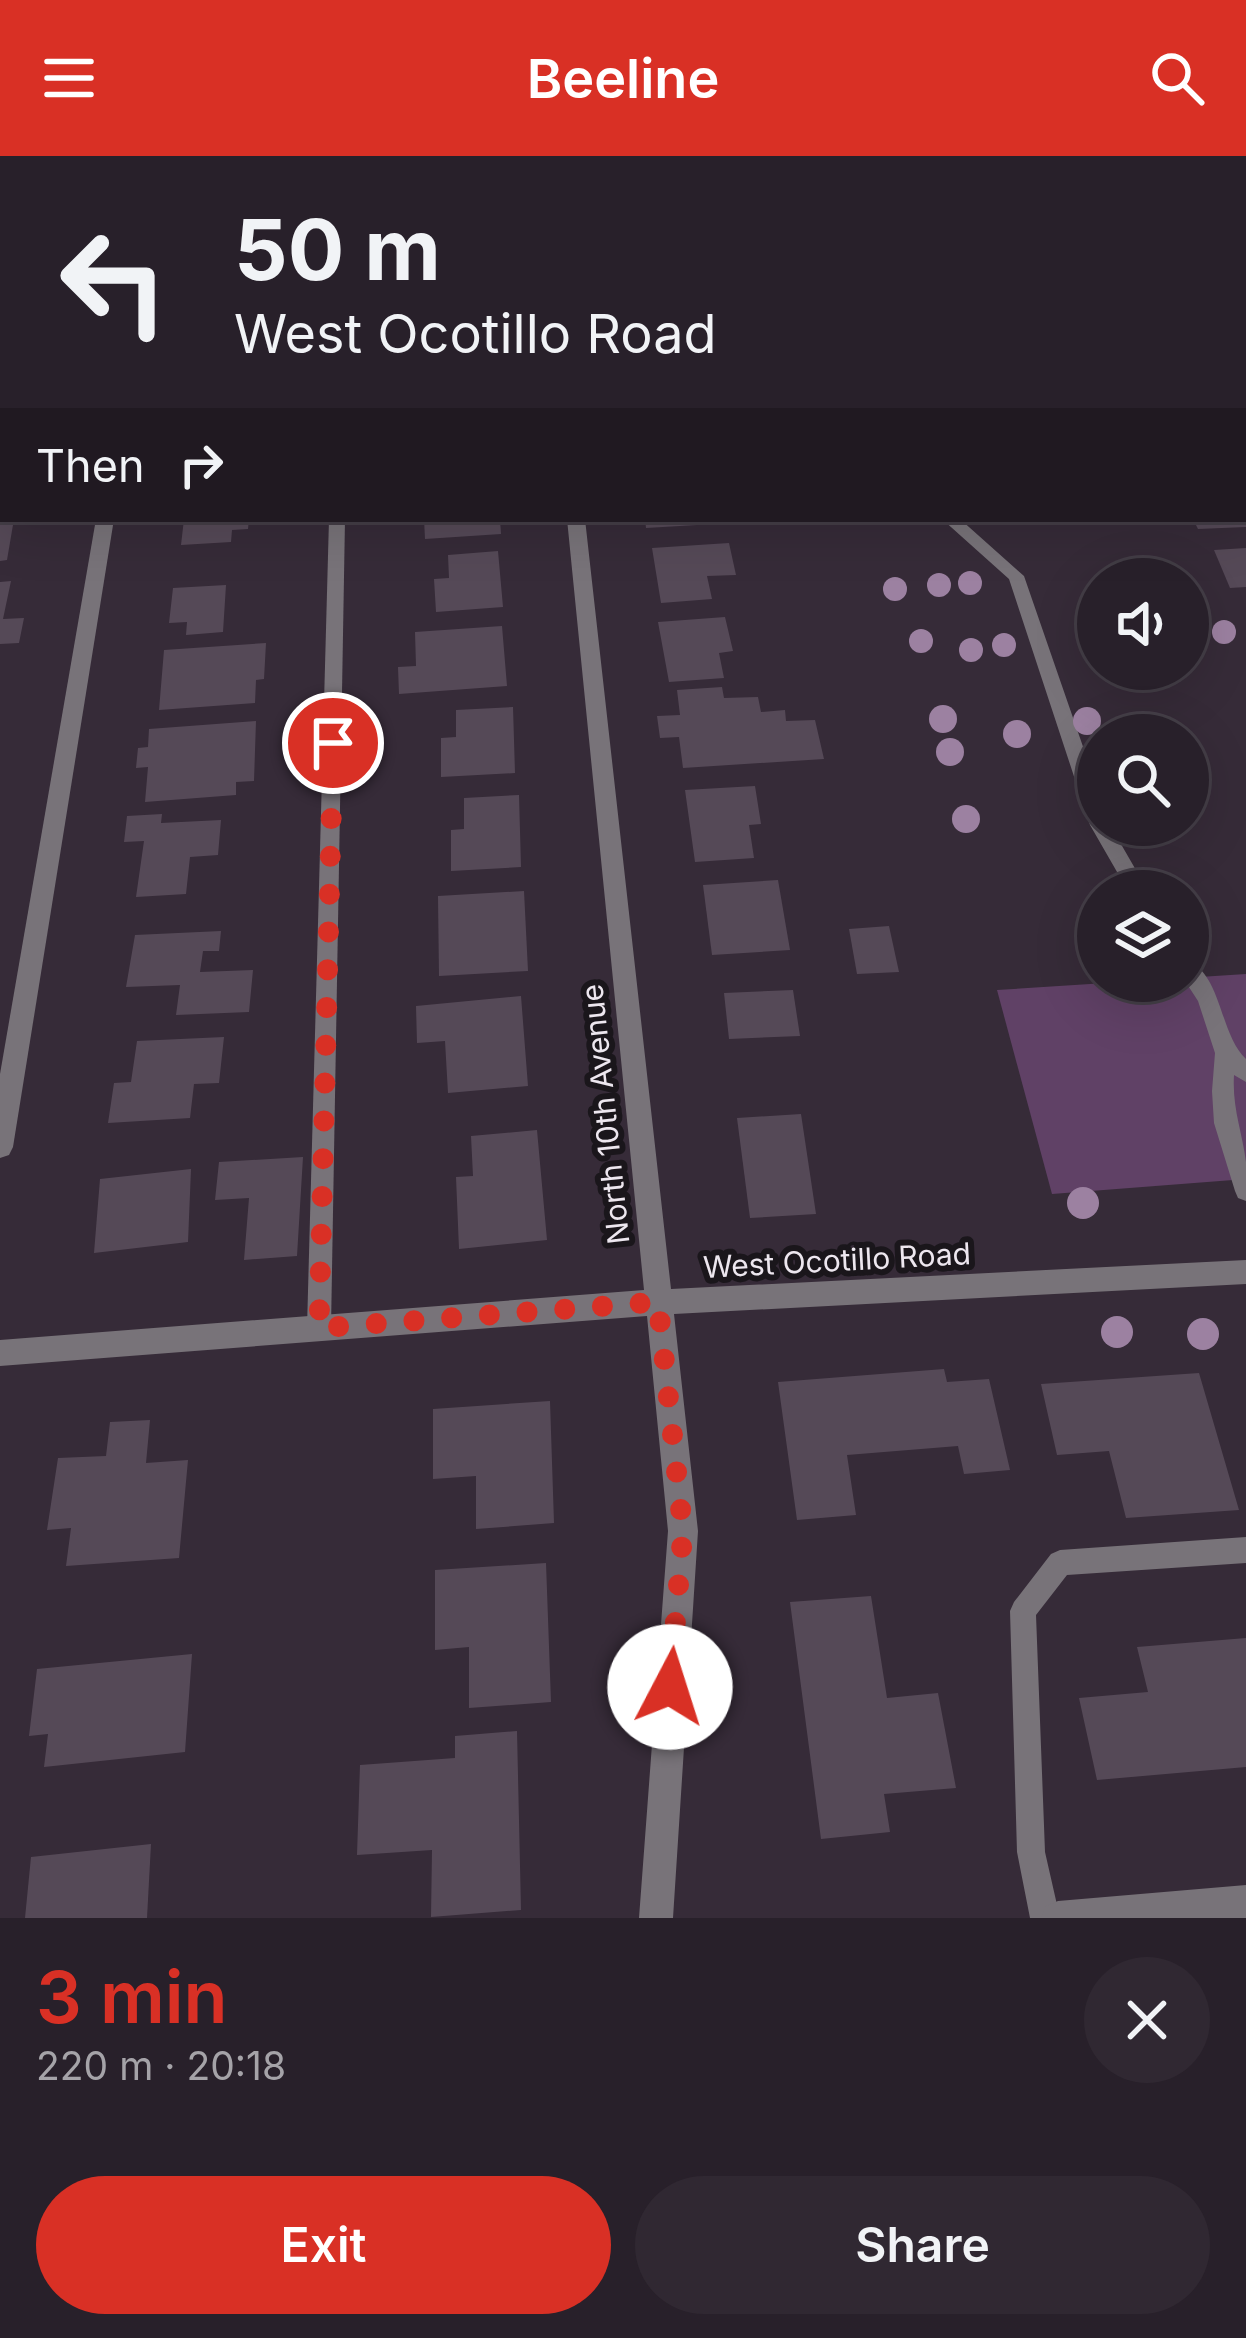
<!DOCTYPE html>
<meta charset="utf-8">
<style>
body{margin:0;font-family:Inter,sans-serif;background:#302832;color:#f1f3f6;height:100vh;display:flex;flex-direction:column;font-size:45px;white-space:nowrap}
*{box-sizing:border-box;margin:0}
p{font-size:39px;color:#a5a3a8}
.icon{flex:none;width:66px;height:66px;fill:none;stroke:currentColor;stroke-width:2;stroke-linecap:round;stroke-linejoin:round}
.map{position:relative;height:1762px;overflow:hidden}
.drawer{display:flex;flex-direction:column;background:#28202a;flex:1}
.drawer>*{flex:none}
.top-card{position:absolute;left:0px;top:0px;width:1248px;height:366px;box-shadow:0 12px 48px #0002,0 0 0 3px #443e47;background:#28202a;color:#f1f3f6;overflow:hidden}
.tools{position:absolute;left:1077px;top:402px;display:grid;gap:24px}
.tools a{display:grid;place-items:center;width:132px;height:132px;border-radius:50%;background:#28202a;box-shadow:0 12px 48px #0002,0 0 0 3px #443e47;font-size:60px}
.pin{position:absolute;display:grid;place-items:center;width:102px;height:102px;color:#fff;margin:-51px;border:6px solid #fff;border-radius:50%;box-shadow:0 3px 12px #0007}
.me{position:absolute;width:132px;margin:-66px;rotate:5deg;stroke-linejoin:round;filter:drop-shadow(0 0 9px #0008)}
.turn{display:flex;align-items:center;gap:42px;height:252px;padding:0 36px;font-size:54px}
.turn .icon{width:156px;height:156px;stroke-width:2.5}
.turn b{display:block;font-size:84px;line-height:102px}
.then{display:flex;align-items:center;height:114px;padding:0 36px;background:#0003;gap:24px;font-size:45px}
.round{display:grid;place-items:center;flex:none;width:126px;height:126px;border-radius:63px;background:#302832}
.head{display:flex;align-items:center;justify-content:space-between;height:204px;padding:0 36px}
h1{font-size:72px;font-weight:600;line-height:90px;color:#d93025}
.cta{display:flex;gap:24px;margin-top:auto;padding:24px 36px}
.cta a{flex:1;height:138px;border-radius:72px;background:#d93025;color:#fff;font-size:48px;font-weight:600;line-height:138px;text-align:center}
.cta a+a{background:#302832;color:#f1f3f6}
header{display:flex;justify-content:space-between;align-items:center;height:156px;padding:0 36px;background:#d93025;color:#fff;font-size:54px;font-weight:600}
.map>svg:first-child{display:block}
</style>
<header><svg class="icon" aria-label="menu" viewBox="0 0 24 24"><path d="M4 6h16M4 12h16M4 18h16"/></svg>Beeline<svg class="icon" aria-label="search" viewBox="0 0 24 24"><circle cx="10" cy="10" r="6"/><path d="M15 15l6 6"/></svg></header>
<div class="map">
<svg width="1246" height="1762" viewBox="0 0 1246 1762">
<rect width="100%" height="100%" fill="#362b38"/>
<path fill="#604166" d="M 1246,818 L 1246,1023 L 1052,1038 L 997,834 Z"/>
<g fill="#554957">
<path d="M 0,363 L 14,363 L 7,404 L 0,405 Z"/>
<path d="M 184,363 L 249,363 L 248,373 L 232,374 L 231,386 L 181,389 Z"/>
<path d="M 424,363 L 500,363 L 501,378 L 425,383 Z"/>
<path d="M 645,363 L 696,363 L 697,369 L 646,372 Z"/>
<path d="M 1193,363 L 1246,363 L 1246,371 L 1198,373 Z"/>
<path d="M 729,387 L 736,419 L 707,420 L 712,443 L 661,447 L 652,392 Z"/>
<path d="M 1246,392 L 1246,431 L 1230,432 L 1214,394 Z"/>
<path d="M 498,395 L 503,451 L 436,456 L 434,423 L 449,422 L 448,399 Z"/>
<path d="M 11,425 L 3,463 L 24,462 L 19,487 L 0,488 L 0,426 Z"/>
<path d="M 226,429 L 223,476 L 186,479 L 187,466 L 169,467 L 173,432 Z"/>
<path d="M 725,461 L 733,495 L 719,497 L 724,522 L 669,526 L 658,466 Z"/>
<path d="M 502,470 L 507,530 L 399,538 L 398,511 L 416,510 L 415,476 Z"/>
<path d="M 266,487 L 264,523 L 256,524 L 255,547 L 159,554 L 164,494 Z"/>
<path d="M 722,531 L 724,542 L 758,541 L 761,556 L 785,554 L 786,565 L 815,564 L 824,603 L 683,612 L 679,581 L 660,582 L 657,560 L 680,559 L 677,534 Z"/>
<path d="M 513,551 L 515,617 L 441,621 L 441,582 L 456,581 L 456,554 Z"/>
<path d="M 256,565 L 254,625 L 236,626 L 236,639 L 145,646 L 148,611 L 136,612 L 138,592 L 148,591 L 149,573 Z"/>
<path d="M 755,630 L 761,668 L 749,669 L 754,702 L 695,706 L 685,634 Z"/>
<path d="M 519,639 L 521,711 L 451,715 L 451,674 L 464,673 L 464,642 Z"/>
<path d="M 162,658 L 161,667 L 221,664 L 218,699 L 190,701 L 186,738 L 136,741 L 144,685 L 124,686 L 127,660 Z"/>
<path d="M 778,724 L 790,794 L 712,799 L 703,729 Z"/>
<path d="M 524,735 L 528,815 L 439,820 L 438,740 Z"/>
<path d="M 889,770 L 899,816 L 857,818 L 849,773 Z"/>
<path d="M 221,775 L 219,795 L 203,795 L 200,816 L 253,814 L 249,856 L 176,859 L 180,829 L 126,831 L 135,779 Z"/>
<path d="M 793,834 L 800,880 L 729,883 L 724,837 Z"/>
<path d="M 521,840 L 528,930 L 448,937 L 445,885 L 417,887 L 416,850 Z"/>
<path d="M 224,881 L 219,927 L 194,928 L 190,962 L 108,967 L 114,927 L 131,926 L 137,885 Z"/>
<path d="M 801,958 L 816,1058 L 750,1062 L 737,962 Z"/>
<path d="M 537,974 L 547,1084 L 459,1093 L 456,1021 L 473,1020 L 471,980 Z"/>
<path d="M 303,1001 L 297,1100 L 244,1104 L 249,1042 L 215,1044 L 219,1006 Z"/>
<path d="M 191,1013 L 188,1086 L 94,1097 L 100,1023 Z"/>
<path d="M 944,1213 L 947,1226 L 989,1223 L 1010,1314 L 964,1318 L 958,1290 L 847,1299 L 856,1359 L 797,1364 L 778,1226 Z"/>
<path d="M 1199,1217 L 1239,1354 L 1126,1362 L 1109,1295 L 1057,1299 L 1041,1228 Z"/>
<path d="M 550,1245 L 554,1367 L 476,1373 L 476,1320 L 433,1323 L 433,1253 Z"/>
<path d="M 150,1264 L 146,1307 L 188,1304 L 179,1402 L 66,1410 L 71,1372 L 47,1374 L 58,1302 L 106,1300 L 110,1266 Z"/>
<path d="M 546,1407 L 551,1546 L 469,1552 L 469,1491 L 435,1494 L 435,1414 Z"/>
<path d="M 871,1440 L 887,1542 L 938,1537 L 956,1632 L 884,1638 L 890,1676 L 821,1683 L 790,1446 Z"/>
<path d="M 1246,1482 L 1246,1611 L 1097,1624 L 1079,1542 L 1148,1536 L 1137,1491 Z"/>
<path d="M 192,1498 L 185,1596 L 44,1611 L 48,1578 L 29,1580 L 37,1513 Z"/>
<path d="M 517,1575 L 521,1754 L 431,1761 L 432,1694 L 357,1699 L 360,1609 L 455,1602 L 455,1580 Z"/>
<path d="M 151,1688 L 147,1762 L 25,1762 L 31,1701 Z"/>
</g>
<g fill="none" stroke-linecap="round" stroke-linejoin="round">
<g fill="#787379" fill-rule="evenodd">
<rect x="340" y="0" width="12" height="3"/>
<path d="M 329,363 L 345,363 L 331,1172 L 327,1180 L 319,1183 L 311,1180 L 307,1172 Z"/>
<path d="M 942,363 L 960,363 L 1024,420 L 1098,634 L 1098,669 L 1110,669 L 1148,735 L 1128,735 L 1090,669 L 1009,423 Z"/>
<path d="M 1188,804 C 1223,822 1219,877 1246,903 L 1246,926 L 1234,919 C 1232,952 1242,975 1246,1006 C 1246,1018 1246,1032 1246,1045 L 1238,1042 L 1235,1035 L 1214,967 L 1212,935 L 1215,897 L 1198,845 L 1185,825 L 1188,825 Z"/>
<path d="M 1246,1381 L 1246,1407 L 1067,1419 L 1036,1459 L 1045,1696 L 1060,1762 L 1030,1762 L 1017,1696 L 1010,1455 L 1014,1446 L 1051,1398 L 1060,1394 Z"/>
</g>
<g fill="#787379" fill-rule="evenodd">
<rect x="158" y="0" width="14" height="3"/>
<path d="M 531,0 L 545,0 L 546,3 L 532,3 Z"/>
<path d="M 96,363 L 114,363 L 13,991 L 9,999 L 0,1002 L 0,918 Z"/>
<path d="M 567,363 L 585,363 L 671,1133 L 1246,1104 L 1246,1128 L 674,1158 L 698,1375 L 673,1762 L 639,1762 L 668,1375 L 647,1160 L 0,1210 L 0,1184 L 644,1134 Z"/>
<path d="M 1246,1729 L 1246,1762 L 1041,1762 L 1046,1750 L 1058,1745 Z"/>
</g>
</g>
<g fill="#9c81a1">
<circle cx="970" cy="427" r="12"/>
<circle cx="939" cy="429" r="12"/>
<circle cx="895" cy="433" r="12"/>
<circle cx="1224" cy="476" r="12"/>
<circle cx="921" cy="485" r="12"/>
<circle cx="1004" cy="489" r="12"/>
<circle cx="971" cy="494" r="12"/>
<circle cx="943" cy="563" r="14"/>
<circle cx="1087" cy="565" r="14"/>
<circle cx="1017" cy="578" r="14"/>
<circle cx="950" cy="596" r="14"/>
<circle cx="966" cy="663" r="14"/>
<circle cx="1083" cy="1047" r="16"/>
<circle cx="1117" cy="1176" r="16"/>
<circle cx="1203" cy="1178" r="16"/>
</g>
<g fill="none" stroke-linecap="round" stroke-linejoin="round">
<path stroke="#d93025" stroke-width="21" stroke-dasharray="0 37.8" d="M 333,587 L 319,1172 L 658,1146 L 683,1375 L 670,1531"/>
</g>
<g text-anchor="middle" stroke-width="12" stroke-linejoin="round" paint-order="stroke">
<g font-size="30" fill="#ede7ef" stroke="#1a161b">
<text transform="translate(606 958) rotate(-96)" y="10">North 10th Avenue</text>
<text transform="translate(837 1105) rotate(-3)" y="10">West Ocotillo Road</text>
</g>
</g>
</svg>
<div class="tools">
<a><svg class="icon" aria-label="sound" viewBox="0 0 24 24"><path d="M4 9h4l5-4v14l-5-4H4zM17 9q2 3 0 6"/></svg></a>
<a><svg class="icon" aria-label="search" viewBox="0 0 24 24"><circle cx="10" cy="10" r="6"/><path d="M15 15l6 6"/></svg></a>
<a><svg class="icon" aria-label="layers" viewBox="0 0 24 24"><path d="M12 4l9 5-9 5-9-5zM3 14l9 5 9-5"/></svg></a>
</div>
<div class="pin" style="left:333px;top:587px;background:#d93025"><svg class="icon" aria-label="arrive" viewBox="0 0 24 24"><path d="M6 21V4h12l-3 4 3 4H6"/></svg></div>
<svg class="me" style="left:670px;top:1531px" viewBox="-20 -20 40 40"><circle r="19" fill="#fff"/><path d="M0-13L10 11 0 6-10 11z" fill="#d93025"/></svg>
<div class="top-card">
<div class="turn"><svg class="icon" aria-label="left" viewBox="0 0 24 24"><path d="M17 20v-9H6M10 6l-5 5 5 5"/></svg><div><b>50 m</b>West Ocotillo Road</div></div>
<div class="then">Then<svg class="icon" aria-label="right" viewBox="0 0 24 24"><path d="M7 20v-9h11M14 6l5 5-5 5"/></svg></div>
</div>
</div>
<section class="drawer">
<div class="head"><div><h1>3 min</h1><p>220 m · 20:18</p></div><a class="round"><svg class="icon" aria-label="close" viewBox="0 0 24 24"><path d="M6 6l12 12M18 6L6 18"/></svg></a></div>
<div class="cta"><a>Exit</a><a>Share</a></div>
</section>
